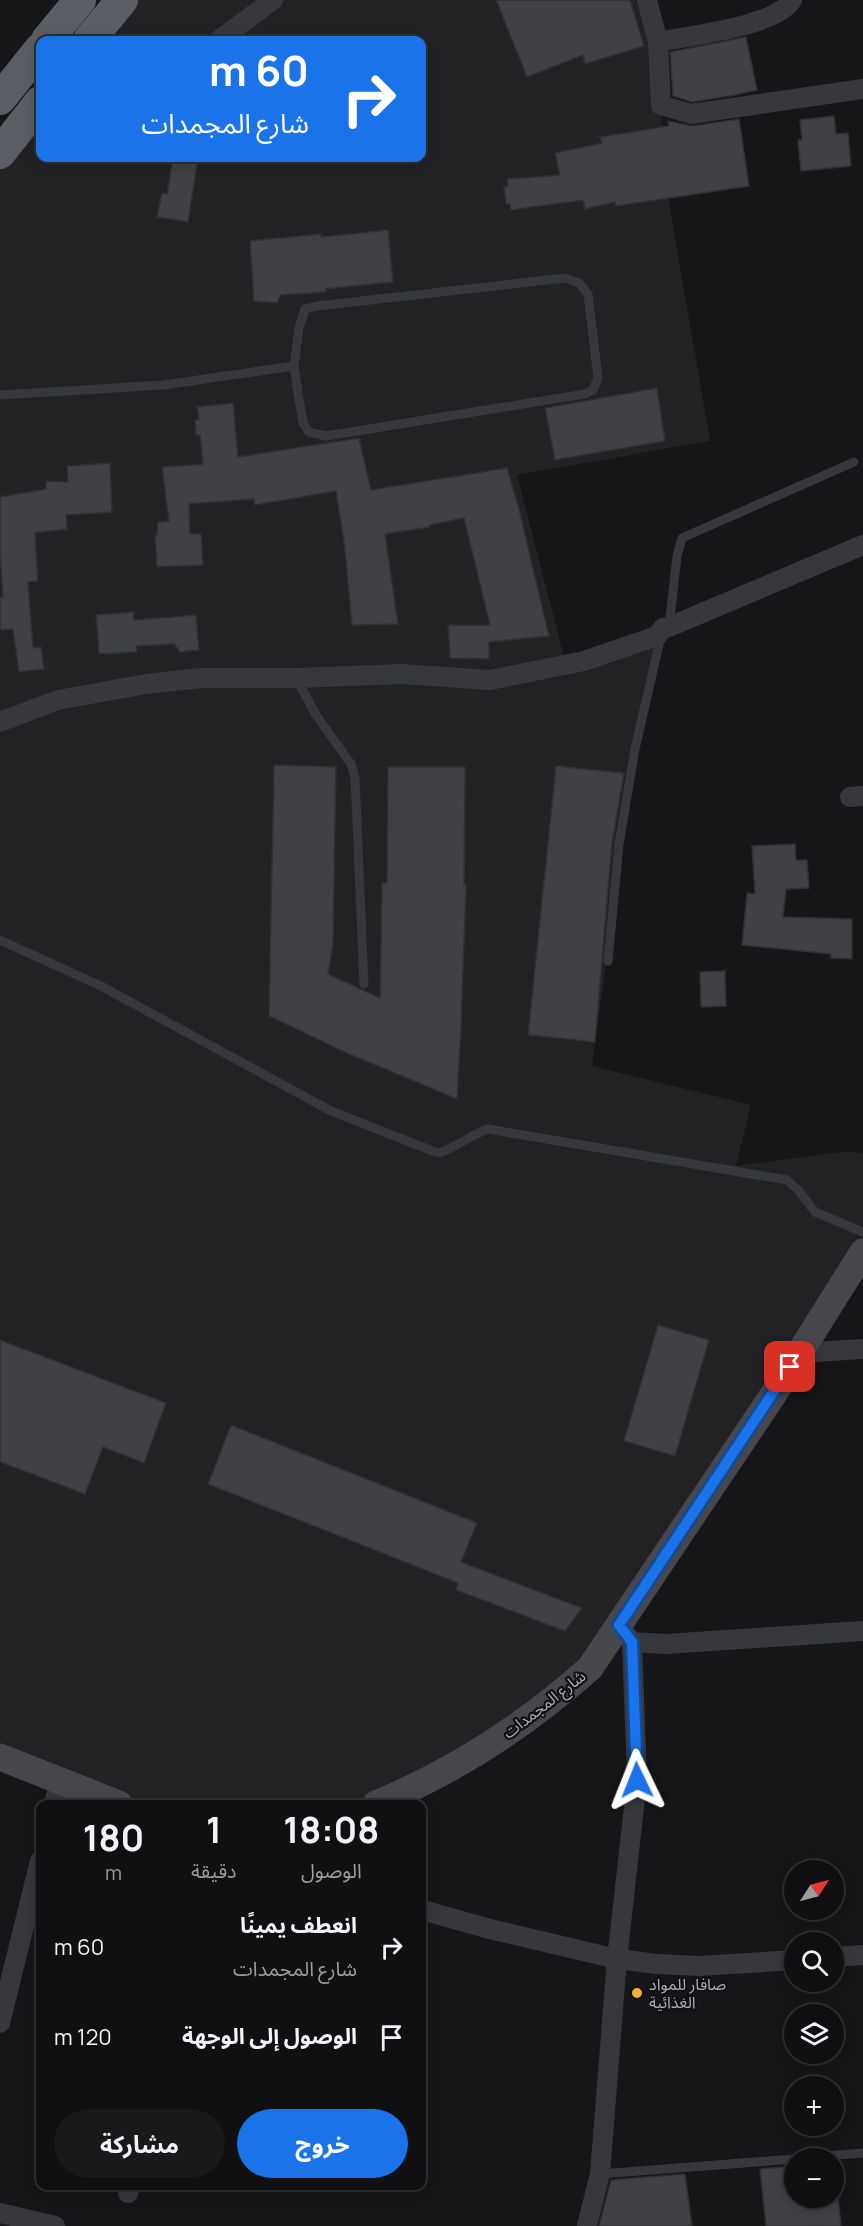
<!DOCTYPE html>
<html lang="ar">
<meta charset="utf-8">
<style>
body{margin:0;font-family:Manrope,"Noto Sans Arabic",sans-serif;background:#19191b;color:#f1f3f6;direction:rtl;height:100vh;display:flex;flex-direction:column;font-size:22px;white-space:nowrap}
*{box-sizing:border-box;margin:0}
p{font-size:20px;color:#9c9d9f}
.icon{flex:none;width:33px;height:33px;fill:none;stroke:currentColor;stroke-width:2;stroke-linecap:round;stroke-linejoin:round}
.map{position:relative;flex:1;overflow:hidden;direction:ltr}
.sheet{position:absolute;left:36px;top:1800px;width:390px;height:390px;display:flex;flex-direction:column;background:#101012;border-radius:12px;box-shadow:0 3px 15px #0003,0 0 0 2px #303032;direction:rtl}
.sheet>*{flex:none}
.guide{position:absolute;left:36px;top:36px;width:390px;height:126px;border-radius:12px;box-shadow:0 3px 15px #0003,0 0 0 2px #303032;direction:rtl;background:#1a73e8;color:#fff;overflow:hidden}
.needle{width:39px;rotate:54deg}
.fabs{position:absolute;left:784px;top:1860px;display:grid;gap:12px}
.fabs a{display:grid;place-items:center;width:60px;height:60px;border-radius:50%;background:#101012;box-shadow:0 3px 15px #0003,0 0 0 2px #303032;font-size:30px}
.pin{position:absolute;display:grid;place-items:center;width:51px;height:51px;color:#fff;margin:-26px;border-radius:12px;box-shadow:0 3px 9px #0006}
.me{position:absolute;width:66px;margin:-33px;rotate:358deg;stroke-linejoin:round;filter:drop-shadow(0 0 4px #0008)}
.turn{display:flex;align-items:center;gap:21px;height:126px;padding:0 18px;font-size:27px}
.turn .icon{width:78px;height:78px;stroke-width:2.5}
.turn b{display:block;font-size:42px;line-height:51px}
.eta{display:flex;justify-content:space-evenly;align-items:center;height:102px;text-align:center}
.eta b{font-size:36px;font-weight:700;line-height:42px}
.button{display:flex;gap:12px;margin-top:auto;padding:12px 18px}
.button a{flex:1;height:69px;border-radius:36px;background:#1a73e8;color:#fff;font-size:24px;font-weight:700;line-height:69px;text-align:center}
.button a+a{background:#19191b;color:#f1f3f6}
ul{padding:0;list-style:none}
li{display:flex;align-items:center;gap:18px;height:90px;padding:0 18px}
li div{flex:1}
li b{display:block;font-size:22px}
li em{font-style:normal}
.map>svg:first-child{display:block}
</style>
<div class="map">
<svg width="863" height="2226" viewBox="0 0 863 2226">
<rect width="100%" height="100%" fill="#161618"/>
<path fill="#222225" d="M 122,0 L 647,0 L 661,105 L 669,202 L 710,441 L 517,475 L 566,664 L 656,636 L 635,749 L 592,1066 L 751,1105 L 736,1166 L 848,1151 L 863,1153 L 863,1252 L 590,1668 L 376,1804 L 130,1804 L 0,1757 L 0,153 L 40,102 L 40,158 L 422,158 L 422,40 L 89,40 Z"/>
<g fill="#404145" stroke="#303034" stroke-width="1.5">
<path d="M 496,0 L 630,0 L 644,46 L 585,64 L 583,55 L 527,77 Z"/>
<path d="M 746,37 L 757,90 L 735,95 L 692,102 L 673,96 L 670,52 Z"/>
<path d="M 834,116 L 836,134 L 848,133 L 851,166 L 801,171 L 798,140 L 802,140 L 800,120 Z"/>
<path d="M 739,119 L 749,186 L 616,206 L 615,202 L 585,209 L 583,200 L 511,210 L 510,204 L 506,204 L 504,187 L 508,186 L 507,179 L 560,175 L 555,153 L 602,143 L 600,137 L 669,126 L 668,121 L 692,126 Z"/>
<path d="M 173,158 L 198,158 L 188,222 L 157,217 L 162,193 L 167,194 Z"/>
<path d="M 388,230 L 393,282 L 326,289 L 326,292 L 281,295 L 277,303 L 254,301 L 250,241 L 321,234 L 321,237 Z"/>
<path d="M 657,388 L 665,441 L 555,460 L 545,408 Z"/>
<path d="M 233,403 L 238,457 L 359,438 L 371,490 L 507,468 L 518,505 L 549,636 L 489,642 L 489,659 L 450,658 L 448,625 L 490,625 L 464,518 L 430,525 L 430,527 L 385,534 L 398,624 L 352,625 L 344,541 L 336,491 L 255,505 L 254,499 L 189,504 L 190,534 L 201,534 L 203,565 L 157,567 L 155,535 L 157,535 L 158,522 L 169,521 L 162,467 L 203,464 L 200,435 L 196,435 L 195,420 L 199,420 L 197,407 Z"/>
<path d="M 110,463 L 112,512 L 66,515 L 67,529 L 35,533 L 38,581 L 28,582 L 33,648 L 41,647 L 44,669 L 19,672 L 13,629 L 0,630 L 0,597 L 3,597 L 0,556 L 0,497 L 46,489 L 46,481 L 68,482 L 67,466 Z"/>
<path d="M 134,612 L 134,620 L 196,615 L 199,650 L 179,652 L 179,648 L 176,648 L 175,644 L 136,646 L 137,652 L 99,654 L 96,615 Z"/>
<path d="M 274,765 L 336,767 L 333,945 L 328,974 L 380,998 L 382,883 L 387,883 L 388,767 L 465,767 L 464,885 L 466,885 L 461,1029 L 457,1099 L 347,1053 L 269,1016 Z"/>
<path d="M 556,766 L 624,773 L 612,843 L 595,1042 L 528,1035 Z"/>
<path d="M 795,844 L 796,860 L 807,860 L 809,888 L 786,889 L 783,917 L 852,919 L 852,959 L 831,958 L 831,954 L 742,945 L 747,893 L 755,894 L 752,846 Z"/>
<path d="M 725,971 L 726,1006 L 701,1007 L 700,972 Z"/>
<path d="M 658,1325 L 709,1340 L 675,1456 L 624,1441 Z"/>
<path d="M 0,1340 L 166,1403 L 144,1463 L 103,1447 L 85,1494 L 0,1462 Z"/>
<path d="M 231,1425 L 477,1523 L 461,1562 L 582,1608 L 565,1631 L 456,1590 L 458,1583 L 208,1484 Z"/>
<path d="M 795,2166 L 795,2198 L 838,2198 L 841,2226 L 766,2226 L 760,2169 Z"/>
<path d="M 685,2174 L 692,2226 L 599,2226 L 611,2180 Z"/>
</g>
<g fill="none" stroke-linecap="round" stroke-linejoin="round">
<g stroke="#37383d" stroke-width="9">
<path d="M 565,278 L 579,283 L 588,294 L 598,378 L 593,390 L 585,394 L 326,436 L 309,432 L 303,423 L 298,393 L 294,366 L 299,328 L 305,309 L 317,306 Z"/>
<path d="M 0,395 L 164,385 L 294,366"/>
<path d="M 669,627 L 677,556 L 682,538 L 854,462"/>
<path d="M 296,678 L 316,715 L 351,764 L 355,777 L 364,984"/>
<path d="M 0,940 L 101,986 L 331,1111 L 438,1153 C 456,1148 470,1135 488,1129 L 787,1180 L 799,1191 L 815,1212 L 863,1232"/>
<path d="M 608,961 L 619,844 L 635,749 L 661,636"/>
<path d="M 802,2158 L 863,2153"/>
<path d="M 600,2174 L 795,2159"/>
</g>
<g stroke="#37383d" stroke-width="20">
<path d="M 647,0 L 658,42 L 661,105 L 691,114 L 863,89"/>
<path d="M 219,40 L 273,0"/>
<path d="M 658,42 C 689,36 777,26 792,0"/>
<path d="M 0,722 L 58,700 L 146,684 L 201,678 L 296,678 L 401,674 L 490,680 L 584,661 L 657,636 L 663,628 L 669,627 L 863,545"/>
<path d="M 850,797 L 863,796"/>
<path d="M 799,1353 L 863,1349"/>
<path d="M 624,1632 L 632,1642 L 665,1644 L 863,1631"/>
<path d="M 54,1804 L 60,1781"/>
<path d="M 422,1910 L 490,1929 L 617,1959 L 657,1964 L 699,1966 L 795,1960"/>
<path d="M 834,1957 L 863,1955"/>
<path d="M 0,2023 L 40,1861"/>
<path d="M 128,2193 L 130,2186"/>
<path d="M 0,2213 L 55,2226"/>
<path d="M 587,2226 L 600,2174 L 617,1959 L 637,1780 L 632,1642"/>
</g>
<g stroke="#45474d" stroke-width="27">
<path d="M 0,1757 L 119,1804"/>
<path d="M 376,1804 C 455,1771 526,1725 590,1668 L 773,1395 L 863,1252"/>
</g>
<g stroke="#5b5e65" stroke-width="32">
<path d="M 47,40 L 80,0"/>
<path d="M 89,40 L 122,0"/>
<path d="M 0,99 L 40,49"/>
<path d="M 0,153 L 40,102"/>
</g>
</g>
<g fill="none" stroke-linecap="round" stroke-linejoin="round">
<g stroke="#114b97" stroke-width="15">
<path id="route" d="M 637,1780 L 632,1642 L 619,1625 L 790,1367"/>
</g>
<use href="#route" stroke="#1a73e8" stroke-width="10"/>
</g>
<circle fill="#f2b134" stroke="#111113" stroke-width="2" cx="637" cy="1993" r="6"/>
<g text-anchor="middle" stroke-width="4.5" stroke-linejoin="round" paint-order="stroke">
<g font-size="16" fill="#a8adb8" stroke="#111113">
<text transform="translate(544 1704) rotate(-38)" y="6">شارع المجمدات</text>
</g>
<g font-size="16" fill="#a8adb8" stroke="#111113" text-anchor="start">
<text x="649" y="1990">صافار للمواد<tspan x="649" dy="18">الغذائية</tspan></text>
</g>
</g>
</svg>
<div class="fabs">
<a><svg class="needle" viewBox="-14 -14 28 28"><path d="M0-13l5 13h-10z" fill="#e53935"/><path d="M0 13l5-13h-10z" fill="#9c9d9f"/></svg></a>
<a><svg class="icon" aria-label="search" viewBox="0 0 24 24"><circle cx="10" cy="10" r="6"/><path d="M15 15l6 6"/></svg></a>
<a><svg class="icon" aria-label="layers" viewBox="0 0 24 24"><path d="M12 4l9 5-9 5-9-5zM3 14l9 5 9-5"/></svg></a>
<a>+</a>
<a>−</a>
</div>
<div class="pin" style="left:790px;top:1367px;background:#d93025"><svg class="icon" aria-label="arrive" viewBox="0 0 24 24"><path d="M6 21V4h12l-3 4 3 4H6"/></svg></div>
<svg class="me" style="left:637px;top:1780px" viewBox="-20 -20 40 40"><path d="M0-17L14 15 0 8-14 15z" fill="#1a73e8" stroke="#fff" stroke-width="4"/></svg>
<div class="guide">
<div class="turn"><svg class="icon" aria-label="right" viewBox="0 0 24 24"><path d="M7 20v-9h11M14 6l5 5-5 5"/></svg><div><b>60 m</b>شارع المجمدات</div></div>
</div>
<section class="sheet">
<div class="eta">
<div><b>18:08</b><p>الوصول</p></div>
<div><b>1</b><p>دقيقة</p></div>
<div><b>180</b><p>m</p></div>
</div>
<ul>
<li><svg class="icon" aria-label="right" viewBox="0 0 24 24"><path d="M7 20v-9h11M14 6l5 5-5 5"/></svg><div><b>انعطف يمينًا</b><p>شارع المجمدات</p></div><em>60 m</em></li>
<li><svg class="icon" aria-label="arrive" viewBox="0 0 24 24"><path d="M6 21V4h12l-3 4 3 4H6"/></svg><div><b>الوصول إلى الوجهة</b></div><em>120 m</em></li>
</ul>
<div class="button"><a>خروج</a><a>مشاركة</a></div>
</section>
</div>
